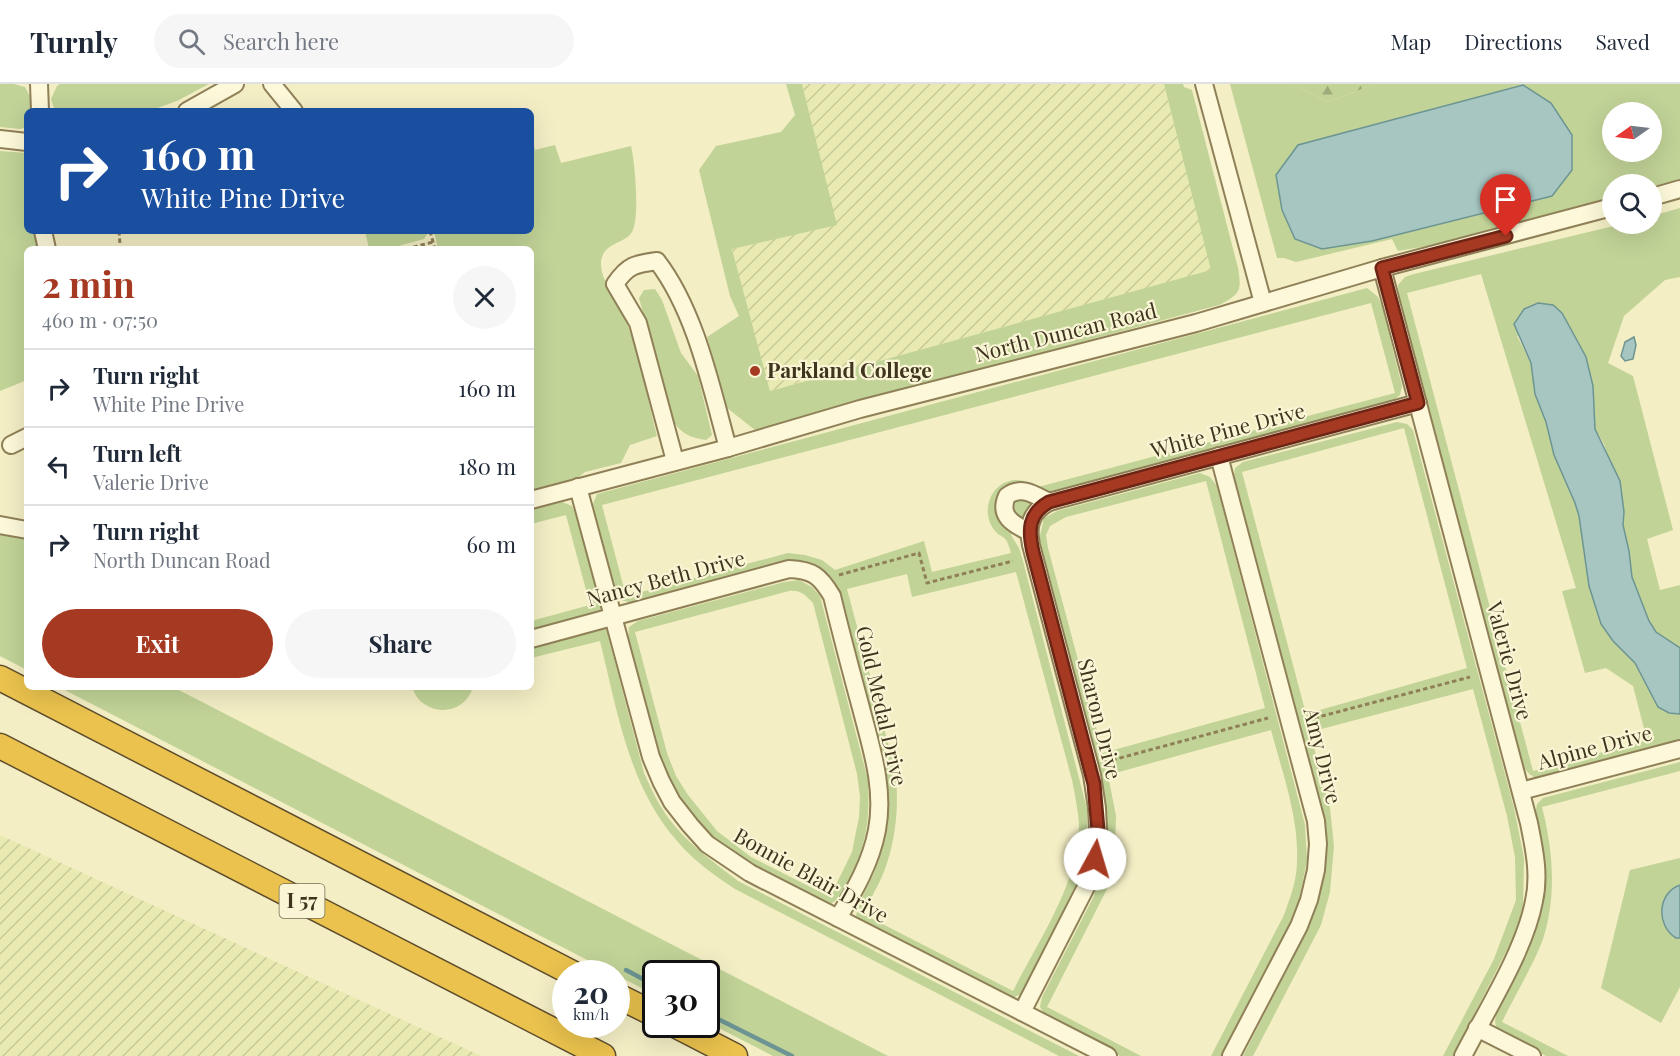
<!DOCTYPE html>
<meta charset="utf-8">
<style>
body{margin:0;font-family:"Playfair Display",serif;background:#f6f6f7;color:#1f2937;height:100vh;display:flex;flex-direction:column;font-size:22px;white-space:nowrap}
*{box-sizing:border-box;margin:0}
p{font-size:20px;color:#747a83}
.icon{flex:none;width:33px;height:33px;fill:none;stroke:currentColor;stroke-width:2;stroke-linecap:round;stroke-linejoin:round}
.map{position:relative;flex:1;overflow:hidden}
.drawer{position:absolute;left:24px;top:162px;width:510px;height:444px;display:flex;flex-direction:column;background:#fff;border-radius:9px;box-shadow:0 6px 24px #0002}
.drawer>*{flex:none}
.guide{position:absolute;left:24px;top:24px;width:510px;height:126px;border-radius:9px;box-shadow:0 6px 24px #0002;background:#1a4fa0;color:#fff;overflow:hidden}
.needle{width:39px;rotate:256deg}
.buttons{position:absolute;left:1602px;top:18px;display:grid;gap:12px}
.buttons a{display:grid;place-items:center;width:60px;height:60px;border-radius:50%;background:#fff;box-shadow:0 6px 24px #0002;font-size:30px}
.speed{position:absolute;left:552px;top:876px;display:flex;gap:12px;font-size:30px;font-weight:700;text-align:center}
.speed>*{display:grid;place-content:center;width:78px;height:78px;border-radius:50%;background:#fff;box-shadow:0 6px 24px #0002;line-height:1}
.speed small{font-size:15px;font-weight:400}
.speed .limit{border:3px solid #111;border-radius:9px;background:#fff;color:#111}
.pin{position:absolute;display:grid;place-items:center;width:51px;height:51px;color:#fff;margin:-62px -26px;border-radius:50% 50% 50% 0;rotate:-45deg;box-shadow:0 0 6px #0007}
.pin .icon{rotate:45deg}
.me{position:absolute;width:66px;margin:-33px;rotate:6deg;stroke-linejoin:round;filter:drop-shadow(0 0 4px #0008)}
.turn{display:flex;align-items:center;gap:21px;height:126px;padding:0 18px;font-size:27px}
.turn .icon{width:78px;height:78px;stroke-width:2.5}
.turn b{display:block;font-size:42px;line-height:51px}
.round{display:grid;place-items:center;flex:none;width:63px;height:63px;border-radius:32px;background:#f6f6f7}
.overview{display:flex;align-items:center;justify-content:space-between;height:102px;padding:0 18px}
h1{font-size:36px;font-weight:700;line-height:45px;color:#a63921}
.cta{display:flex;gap:12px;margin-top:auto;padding:12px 18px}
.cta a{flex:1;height:69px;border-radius:36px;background:#a63921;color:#fff;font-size:24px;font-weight:700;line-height:69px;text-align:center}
.cta a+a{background:#f6f6f7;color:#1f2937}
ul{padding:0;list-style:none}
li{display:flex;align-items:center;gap:18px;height:78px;padding:0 18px;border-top:2px solid #e0e1e3}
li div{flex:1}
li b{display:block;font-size:22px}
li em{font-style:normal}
header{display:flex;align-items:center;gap:36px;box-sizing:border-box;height:84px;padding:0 30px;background:#fff;border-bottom:2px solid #e0e1e3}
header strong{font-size:28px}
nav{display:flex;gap:33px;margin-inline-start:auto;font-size:21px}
.search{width:420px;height:54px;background:#f6f6f7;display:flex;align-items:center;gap:15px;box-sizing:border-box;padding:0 21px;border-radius:33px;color:#747a83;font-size:22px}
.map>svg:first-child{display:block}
</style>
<header>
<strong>Turnly</strong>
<div class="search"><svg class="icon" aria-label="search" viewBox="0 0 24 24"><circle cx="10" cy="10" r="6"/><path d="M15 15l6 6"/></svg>Search here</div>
<nav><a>Map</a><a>Directions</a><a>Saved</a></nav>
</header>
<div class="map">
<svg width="1680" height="972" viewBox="0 0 1680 972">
<defs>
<pattern id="farmland-furrows" width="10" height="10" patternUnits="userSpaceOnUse" patternTransform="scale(1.5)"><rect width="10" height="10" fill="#e8eab1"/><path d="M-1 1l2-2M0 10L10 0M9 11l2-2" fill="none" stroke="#c8c998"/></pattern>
<pattern id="forest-firs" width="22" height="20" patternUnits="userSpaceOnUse" patternTransform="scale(1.5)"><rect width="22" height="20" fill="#c1d397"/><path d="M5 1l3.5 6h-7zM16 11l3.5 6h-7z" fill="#9eac7b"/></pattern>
</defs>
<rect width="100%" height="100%" fill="#f3eec4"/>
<g fill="url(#farmland-furrows)">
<path d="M 802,0 L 1164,0 L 1212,186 L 770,307 L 732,165 L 836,141 Z"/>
<path d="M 0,751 L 481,972 L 0,972 Z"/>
</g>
<g fill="#c1d397" fill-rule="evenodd">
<path d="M 0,0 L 14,0 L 25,3 L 32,16 L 33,27 L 27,27 L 27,43 L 20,45 L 0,43 Z"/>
<path d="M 60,0 L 209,0 L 177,17 L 149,27 L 55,27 L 51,15 L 57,2 Z"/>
<path d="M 786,0 L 802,0 L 837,141 L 732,165 L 770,307 L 1211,186 L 1164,0 L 1183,0 L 1184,3 L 1192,6 L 1238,184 C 1242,207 1240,210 1219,221 L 755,346 L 727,324 L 707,253 L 739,232 L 730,212 L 699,86 L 716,62 L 781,48 L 795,31 Z"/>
<path d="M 1230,0 L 1293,0 L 1328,18 L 1375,0 L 1680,0 L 1680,95 L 1652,103 L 1652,100 L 1612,100 L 1612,113 L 1434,161 L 1398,167 L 1392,155 L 1296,178 L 1284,174 L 1277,174 ZM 1612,28 L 1652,28 L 1652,68 L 1612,68 Z"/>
<path d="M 531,48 L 535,66 L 555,61 L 561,79 L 631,62 C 635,78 640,134 632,148 C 625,160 603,158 601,178 C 600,194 612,208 618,220 C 639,260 646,309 657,352 L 630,361 L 621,379 L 585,388 L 573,398 L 531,409 L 531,165 L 438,165 L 434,147 L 531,147 Z"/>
<path d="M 0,67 L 26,69 L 27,147 L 37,147 L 42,165 L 27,165 L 27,296 L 0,307 Z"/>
<path d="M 1680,124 L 1680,193 L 1665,196 L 1624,232 L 1608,279 L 1633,292 L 1673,446 L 1647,455 L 1660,506 L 1680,501 L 1680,564 L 1656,548 L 1649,537 L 1632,493 L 1629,467 L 1623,441 L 1624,428 L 1604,360 L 1595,345 L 1593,302 L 1585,273 L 1562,229 L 1517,252 L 1531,279 L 1535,310 L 1546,338 L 1554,371 L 1575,419 L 1613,557 L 1635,579 L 1658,622 L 1669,629 L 1680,630 L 1680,658 L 1539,695 C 1519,690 1515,660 1509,642 L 1399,216 L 1398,201 L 1405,193 L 1414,190 L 1622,140 L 1652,140 L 1652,132 ZM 1481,190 L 1576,504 L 1562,507 L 1585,589 L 1606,584 L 1633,602 L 1647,656 L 1533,687 L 1407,209 Z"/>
<path d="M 365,147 L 427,147 L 428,149 L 424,155 L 387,165 L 369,165 Z"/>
<path d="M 1367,204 L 1378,213 L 1382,222 L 1402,302 L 1400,311 L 1393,317 L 1048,410 L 1011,451 L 1019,464 L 1023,477 L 1087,725 L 1087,751 L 1079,794 L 1024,909 L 1012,914 L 864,841 L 856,832 C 859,816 868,803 874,789 C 887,754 890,721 885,684 L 835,500 L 825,490 L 809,481 L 633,519 L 620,516 L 615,509 L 594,429 L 593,420 L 597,410 ZM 1371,219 L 1395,309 L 1038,403 C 1026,396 1014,393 1002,400 C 996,404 992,409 990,415 C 985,427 988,441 998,450 C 1001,452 1004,453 1006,456 C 1008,459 1010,465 1011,469 L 932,488 L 924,457 L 835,486 L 822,476 L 805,471 L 788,469 L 626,512 L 602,421 ZM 1016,488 L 1072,696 C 1075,711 1078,726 1079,741 C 1080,797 1037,859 1013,907 L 863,830 C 871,813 882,796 887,779 C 897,748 899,717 895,685 L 847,505 L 907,490 L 912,513 Z"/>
<path d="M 655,205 L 662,216 L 681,269 L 698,292 L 712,351 L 706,356 C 690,354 680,349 672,335 L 639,214 L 644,206 Z"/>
<path d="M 1397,338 L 1407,340 L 1413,346 L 1514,724 L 1524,774 L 1523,825 L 1513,854 L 1453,972 L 1443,972 L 1494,875 L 1516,816 L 1515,773 L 1507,732 L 1473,605 L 1310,648 L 1330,724 L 1334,762 L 1330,808 L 1321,841 L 1253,972 L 1243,972 L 1294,872 L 1318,820 L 1323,796 L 1325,749 L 1233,398 L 1235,384 L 1243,378 ZM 1404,344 L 1467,584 L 1306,630 L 1242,388 Z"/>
<path d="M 1200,389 L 1210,393 L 1217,402 L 1305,741 L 1307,776 L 1299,816 L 1287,845 L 1221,972 L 1211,972 L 1284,831 C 1290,814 1297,796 1297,777 C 1299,733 1282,688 1271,646 L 1108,691 L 1116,732 L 1115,760 L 1107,805 L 1047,923 L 1141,972 L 1120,972 L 1046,933 L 1040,923 L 1042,913 L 1094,812 L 1107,751 L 1106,724 L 1102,701 L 1038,460 L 1044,434 L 1057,427 ZM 1206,397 L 1265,624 L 1103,669 L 1048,464 L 1046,451 L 1050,442 L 1066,433 Z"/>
<path d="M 562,418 L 572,422 L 577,433 L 644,689 C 652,707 661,726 674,741 C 692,763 716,780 738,797 L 1079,972 L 1059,972 L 735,805 C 714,791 694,777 678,758 C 629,704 617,626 600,557 L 531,574 L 531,537 L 590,521 L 566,431 L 531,440 L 531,425 Z"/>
<path d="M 0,447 L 27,452 L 27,586 L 0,572 Z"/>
<path d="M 799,496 L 812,503 L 820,512 L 868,696 C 870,733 867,760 850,793 C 845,804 841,813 831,820 L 821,817 C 796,804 767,794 744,778 C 657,718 652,648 628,554 L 629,543 L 638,537 L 784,498 ZM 789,507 C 801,506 805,511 813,519 L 857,690 L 860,713 L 859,733 L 852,768 L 830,813 L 751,773 L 717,747 L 688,711 L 676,692 L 667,669 L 635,548 Z"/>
<path d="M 59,603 L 173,603 L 888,972 L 773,972 L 707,938 L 706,890 L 656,890 L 655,911 Z"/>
<path d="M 412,603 L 473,603 C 464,634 421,633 412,603 Z"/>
<path d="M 1680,678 L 1680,687 L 1542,723 C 1553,766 1557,812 1543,855 C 1534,880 1514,913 1502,938 L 1568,972 L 1546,972 L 1501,949 L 1496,943 L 1495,937 L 1497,926 L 1525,872 L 1540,832 L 1544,789 L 1541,755 L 1535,731 L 1537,720 L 1543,714 Z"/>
<path d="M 1680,774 L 1680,903 L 1661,939 L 1601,904 L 1630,786 Z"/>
</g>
<path fill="url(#forest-firs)" d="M 1293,0 L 1375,0 L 1328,18 Z"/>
<g fill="#a7c6c2" stroke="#6c9593" stroke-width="1.5">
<path d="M 1523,1 L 1551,19 L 1572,51 L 1572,86 L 1552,112 L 1372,157 L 1322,165 L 1295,155 L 1282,126 L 1276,91 L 1298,61 Z"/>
<path d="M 1538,219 L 1553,221 L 1562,229 L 1586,273 L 1593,302 L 1595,345 L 1620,397 L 1624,428 L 1623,441 L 1629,467 L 1632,493 L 1649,537 L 1656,548 L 1680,564 L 1680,630 L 1669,629 L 1658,623 L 1635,579 L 1613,557 L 1601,540 L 1589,502 L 1579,432 L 1575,419 L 1554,371 L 1546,338 L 1535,310 L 1531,279 L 1514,240 L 1524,225 Z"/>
<path d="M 1634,253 L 1636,261 L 1633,275 L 1625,277 L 1621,272 L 1625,258 Z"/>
<path d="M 1680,801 L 1680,854 L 1676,854 C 1656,842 1657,809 1680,801 Z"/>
</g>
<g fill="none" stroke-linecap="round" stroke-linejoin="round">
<g stroke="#6c9593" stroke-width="4.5">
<path d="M 626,886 L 656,902"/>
<path d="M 706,929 L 792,972"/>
</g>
<g stroke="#908058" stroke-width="20">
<g id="minor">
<path d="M 39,0 L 40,27"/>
<path d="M 272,0 L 294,27"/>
<path d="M 1204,0 L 1263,219"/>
<path d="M 187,27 L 235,0"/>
<path d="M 0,55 L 27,58"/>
<path d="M 1652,113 L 1680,105"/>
<path d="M 43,147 L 47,165"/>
<path d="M 1382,184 L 1529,739 C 1534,764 1540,791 1534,817 C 1525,866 1486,927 1463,972"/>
<path d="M 11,361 L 27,353"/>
<path d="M 1219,372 L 1316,737 L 1318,760 L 1316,786 L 1309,816 L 1299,842 L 1231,972"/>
<path d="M 675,377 L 638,239 L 615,200 C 628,181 635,180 657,177 C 696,228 711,303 728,364"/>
<path d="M 578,403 L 651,673 L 661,697 L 672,718 L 690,741 L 707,760 L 750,789 L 1108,972"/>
<path d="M 531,416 L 728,364 L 860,325 L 1196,239 L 1382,184 L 1612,123"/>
<path d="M 0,441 L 27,446"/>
<path d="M 1029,448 C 1013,440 998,432 1007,412 C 1021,401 1035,411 1049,418"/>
<path d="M 531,555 L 789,485 C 813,486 820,492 832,512 C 841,549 851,587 861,624 C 871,663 885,704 877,746 C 871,778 855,806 838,834"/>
<path d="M 1521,707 L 1680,665"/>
<path d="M 1022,928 L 1088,799 L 1095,775 L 1098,746 L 1097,724 L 1092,691 L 1031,461 C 1027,441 1031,428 1049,418 L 1418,319"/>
<path d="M 1477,944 L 1532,972"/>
</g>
</g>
<g stroke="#5e4d2d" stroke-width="27">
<g id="highway">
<path d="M 0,594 L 574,890"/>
<path d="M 0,662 L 603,972"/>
<path d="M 616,911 L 656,931"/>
<path d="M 673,940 L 735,972"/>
</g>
</g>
<g stroke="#908058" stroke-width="3" stroke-dasharray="4.5 3" stroke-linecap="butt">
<path d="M 119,147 L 120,161"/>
<path d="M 430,147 L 435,165"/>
<path d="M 406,165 L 433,158"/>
<path d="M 839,491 L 919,469 L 927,499 L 1013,477"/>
<path d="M 1307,636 L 1470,593"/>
<path d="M 1105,678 L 1268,634"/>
</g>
<use href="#minor" stroke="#fcf8d9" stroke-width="16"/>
<use href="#highway" stroke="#eac24d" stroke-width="24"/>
</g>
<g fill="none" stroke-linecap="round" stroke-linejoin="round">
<g stroke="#6c2515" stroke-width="15">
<path id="route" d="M 1095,775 L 1098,746 L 1094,700 L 1033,468 C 1028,446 1028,430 1049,418 L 1418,319 L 1382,184 L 1506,152"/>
</g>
<use href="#route" stroke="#a63921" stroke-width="10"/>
</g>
<circle fill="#a63921" stroke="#f9f5d5" stroke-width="2" cx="755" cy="287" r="6"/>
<g text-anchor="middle" stroke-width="4.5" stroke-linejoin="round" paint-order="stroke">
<rect fill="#f9f5d5" stroke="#776e55" stroke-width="1.5" x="279.5" y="800" width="45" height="34" rx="4.5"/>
<g font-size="20" font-weight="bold" fill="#3f341e">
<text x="302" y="824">I 57</text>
</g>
<g font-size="21" fill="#3f341e" stroke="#f9f5d5">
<text transform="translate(1066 249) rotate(-14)" y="7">North Duncan Road</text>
<text transform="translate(1228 347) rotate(-15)" y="7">White Pine Drive</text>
<text transform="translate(666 495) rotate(-15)" y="7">Nancy Beth Drive</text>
<text transform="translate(1509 577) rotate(75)" y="7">Valerie Drive</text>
<text transform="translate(881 622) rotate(77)" y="7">Gold Medal Drive</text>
<text transform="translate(1099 635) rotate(76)" y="7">Sharon Drive</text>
<text transform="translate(1595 664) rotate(-15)" y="7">Alpine Drive</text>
<text transform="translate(1322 672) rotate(76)" y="7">Amy Drive</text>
<text transform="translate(811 792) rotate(29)" y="7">Bonnie Blair Drive</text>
</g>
<g font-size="21" font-weight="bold" fill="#3f341e" stroke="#f9f5d5" text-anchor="start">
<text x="767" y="294">Parkland College</text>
</g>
</g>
</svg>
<div class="buttons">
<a><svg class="needle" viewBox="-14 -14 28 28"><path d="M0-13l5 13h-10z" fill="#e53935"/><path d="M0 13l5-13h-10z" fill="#747a83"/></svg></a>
<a><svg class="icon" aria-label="search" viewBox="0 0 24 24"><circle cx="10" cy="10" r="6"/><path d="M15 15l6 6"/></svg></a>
</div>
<div class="speed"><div>20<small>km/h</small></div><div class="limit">30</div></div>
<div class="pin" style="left:1506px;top:152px;background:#d93025"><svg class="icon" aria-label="arrive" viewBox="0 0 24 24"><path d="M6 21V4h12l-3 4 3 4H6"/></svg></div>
<svg class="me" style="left:1095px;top:775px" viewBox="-20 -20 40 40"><circle r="19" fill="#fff"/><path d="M0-13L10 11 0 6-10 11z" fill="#a63921"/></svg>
<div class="guide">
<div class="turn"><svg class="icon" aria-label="right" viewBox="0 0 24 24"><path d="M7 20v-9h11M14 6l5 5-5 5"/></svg><div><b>160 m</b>White Pine Drive</div></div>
</div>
<section class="drawer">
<div class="overview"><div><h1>2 min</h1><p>460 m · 07:50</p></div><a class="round"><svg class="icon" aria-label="close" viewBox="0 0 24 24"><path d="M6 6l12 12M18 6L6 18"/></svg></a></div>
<ul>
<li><svg class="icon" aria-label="right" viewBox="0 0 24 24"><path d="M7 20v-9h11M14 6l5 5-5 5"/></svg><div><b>Turn right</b><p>White Pine Drive</p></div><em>160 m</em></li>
<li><svg class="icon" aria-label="left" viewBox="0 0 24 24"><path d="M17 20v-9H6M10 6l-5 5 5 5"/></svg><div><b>Turn left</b><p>Valerie Drive</p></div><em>180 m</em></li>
<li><svg class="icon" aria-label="right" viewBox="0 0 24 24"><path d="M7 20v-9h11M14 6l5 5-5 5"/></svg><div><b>Turn right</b><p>North Duncan Road</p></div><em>60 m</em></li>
</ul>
<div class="cta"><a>Exit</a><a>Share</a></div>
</section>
</div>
